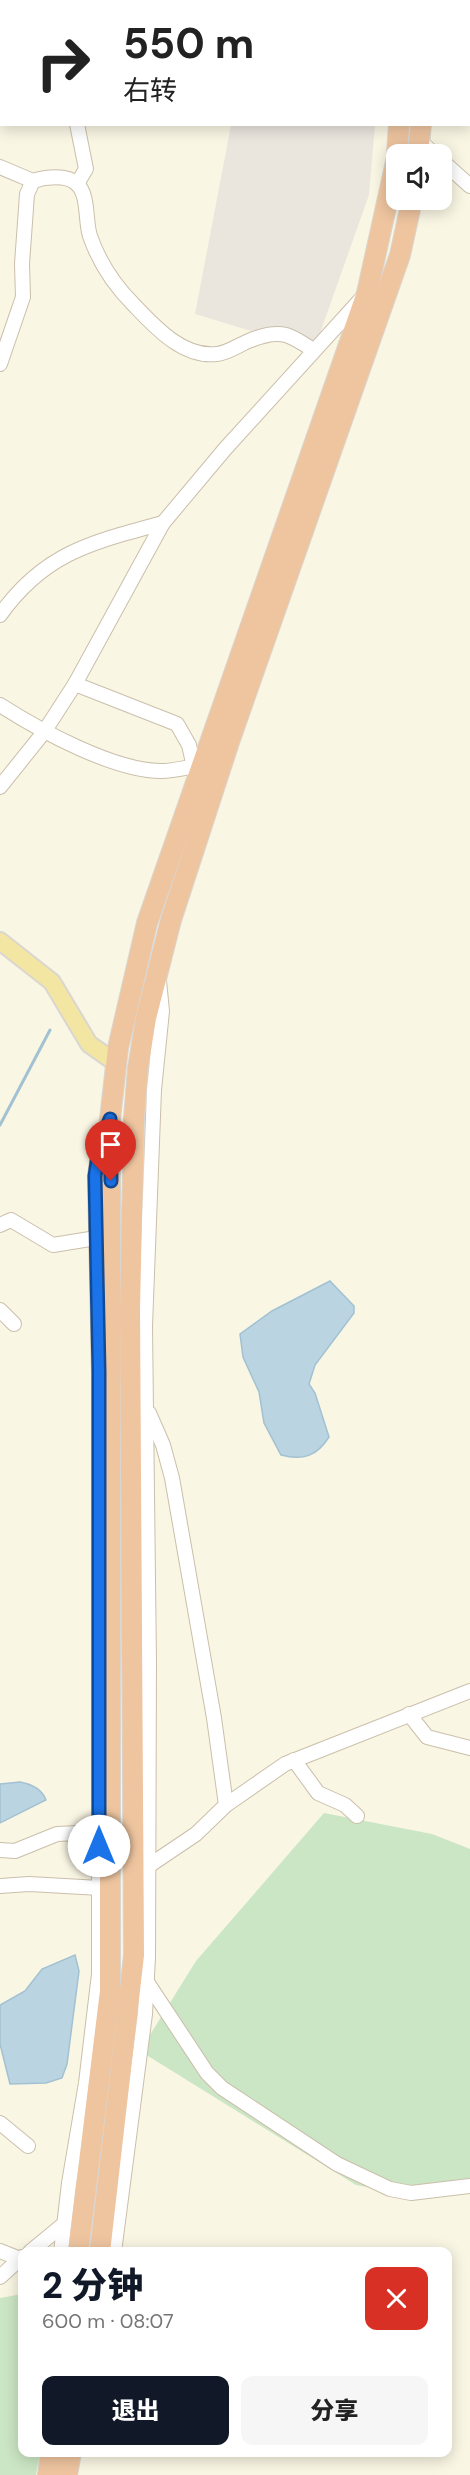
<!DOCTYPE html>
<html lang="zh">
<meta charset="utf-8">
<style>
body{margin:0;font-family:"DM Sans","Noto Sans SC",sans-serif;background:#f6f6f6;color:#222;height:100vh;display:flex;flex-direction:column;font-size:22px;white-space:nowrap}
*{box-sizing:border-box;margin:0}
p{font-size:20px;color:#767676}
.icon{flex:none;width:33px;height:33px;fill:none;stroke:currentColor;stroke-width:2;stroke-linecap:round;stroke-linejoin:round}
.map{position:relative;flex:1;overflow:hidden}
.drawer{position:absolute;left:18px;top:2247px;width:434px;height:210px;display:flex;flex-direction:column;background:#fff;border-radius:12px;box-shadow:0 3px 15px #0003}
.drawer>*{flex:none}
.guide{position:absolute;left:0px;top:0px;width:471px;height:126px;box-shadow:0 3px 15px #0003;background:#fff;color:#222;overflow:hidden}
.buttons{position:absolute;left:386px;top:144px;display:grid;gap:12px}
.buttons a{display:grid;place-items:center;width:66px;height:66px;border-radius:12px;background:#fff;box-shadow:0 3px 15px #0003;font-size:30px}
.pin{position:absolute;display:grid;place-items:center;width:51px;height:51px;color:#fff;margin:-62px -26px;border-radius:50% 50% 50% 0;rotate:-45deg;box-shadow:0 0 6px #0007}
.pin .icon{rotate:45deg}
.me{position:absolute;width:66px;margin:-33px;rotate:0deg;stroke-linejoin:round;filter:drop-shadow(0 0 4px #0008)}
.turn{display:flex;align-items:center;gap:21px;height:126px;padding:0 24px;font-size:27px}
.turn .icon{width:78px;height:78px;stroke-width:2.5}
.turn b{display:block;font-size:42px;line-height:51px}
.round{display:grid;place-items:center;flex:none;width:63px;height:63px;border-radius:12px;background:#f6f6f6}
.overview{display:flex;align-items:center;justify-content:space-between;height:102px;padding:0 24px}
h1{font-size:36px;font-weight:800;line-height:45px;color:#111827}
.action{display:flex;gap:12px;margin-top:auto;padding:12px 24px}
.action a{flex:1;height:69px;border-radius:12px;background:#111827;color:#fff;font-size:24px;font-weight:800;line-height:69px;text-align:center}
.action a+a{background:#f6f6f6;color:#222}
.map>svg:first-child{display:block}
</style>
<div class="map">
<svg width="470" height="2475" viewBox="0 0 470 2475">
<rect width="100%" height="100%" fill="#faf6e4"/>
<path fill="#eae6de" d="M 231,125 L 375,125 L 369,195 L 314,350 L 195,314 Z"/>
<g fill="#cbe6c4">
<path d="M 324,1813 L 432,1834 L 470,1849 L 470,2193 L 426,2198 L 356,2185 L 140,2051 L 196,1961 Z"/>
<path d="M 22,2294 L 22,2452 L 40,2453 L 36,2475 L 0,2475 L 0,2298 Z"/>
</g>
<g fill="#bad4e1" stroke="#a2c1d2" stroke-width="1.5">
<path d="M 330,1281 L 354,1306 L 354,1313 L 315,1365 L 309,1384 L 315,1393 L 329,1437 C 317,1456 303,1461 281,1455 L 264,1423 L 259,1392 L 243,1357 L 240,1334 L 272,1311 Z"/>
<path d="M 20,1782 C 31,1784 42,1789 46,1800 L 0,1823 L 0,1784 Z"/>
<path d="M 75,1955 L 79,1971 L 67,2064 L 62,2078 L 46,2083 L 10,2084 L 0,2044 L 0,2005 L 25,1991 L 42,1969 Z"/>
</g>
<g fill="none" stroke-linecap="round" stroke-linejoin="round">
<path stroke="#a2c1d2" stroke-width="3" d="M 0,1125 L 50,1030"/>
<g stroke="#cabfab" stroke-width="16">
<g id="minor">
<path d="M 0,62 L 2,61"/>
<path d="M 77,124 L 86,169 L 77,184"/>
<path d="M 420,141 L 434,154"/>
<path d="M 441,160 L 470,186"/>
<path d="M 0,167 L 33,181"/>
<path d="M 0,364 L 23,297 L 22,264 L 27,194 L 33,181 C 45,177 67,174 77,184 C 89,195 85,221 90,236 C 99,262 115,286 134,305 C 155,327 183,358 217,354 C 228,353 240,344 251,340 C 261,336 275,332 286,335 C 296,338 306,346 314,350"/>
<path d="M 0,615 C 45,552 93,542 163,523"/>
<path d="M 75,684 L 177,724 L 189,745 L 194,767"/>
<path d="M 0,705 C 39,730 114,771 161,771 C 174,771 189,767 202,765"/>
<path d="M 0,787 L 44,732 L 75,684 L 163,523 L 225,449 L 363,297"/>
<path d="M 0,1225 L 11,1220 L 53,1245 L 96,1238"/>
<path d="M 0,1310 L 14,1324"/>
<path d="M 149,1413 L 163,1445 L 172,1478 L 214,1718 L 226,1805"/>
<path d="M 409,1714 L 427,1737 L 470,1748"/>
<path d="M 294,1760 L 318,1793 L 345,1805 L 357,1816"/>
<path d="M 0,1850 L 15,1851 L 57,1834 L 99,1832"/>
<path d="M 150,1865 L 196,1834 L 226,1805 L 285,1764 L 470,1691"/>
<path d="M 0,1886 L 29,1884 L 100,1888"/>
<path d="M 147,1982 L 207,2073 L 222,2088 L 337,2164 L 390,2189 L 411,2193 L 470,2186"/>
<path d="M 0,2123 L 28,2146"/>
<path d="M 0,2251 L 20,2259"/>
<path d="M 30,2252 L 64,2224"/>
<path d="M 61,2252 L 69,2183 L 86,2083 L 99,1974 L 99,1371 L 95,1176 L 99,1149 L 106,1130"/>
<path d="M 114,2252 L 145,2014 L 148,1957 L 149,1663 L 145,1326 L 154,1090 L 162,1011 L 159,981"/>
<path d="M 0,2277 L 22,2257"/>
</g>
</g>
<g stroke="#dad6d0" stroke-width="20">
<path id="major" d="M 0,941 L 52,982 L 89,1044 L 116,1063"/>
</g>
<g stroke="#dad6d0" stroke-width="22">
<g id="highway">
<path d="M 403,0 L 403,2"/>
<path d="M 425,0 L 426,2"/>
<path d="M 397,154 L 399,124"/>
<path d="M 418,154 L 421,124"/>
<path d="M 78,2252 L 110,1991 L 110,1119 L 118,1048 L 147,923 L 367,293 L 396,162"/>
<path d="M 100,2252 L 134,1955 L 130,1310 L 134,1118 L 138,1068 L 146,1018 L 171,920 L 230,739 L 400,255 L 412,200"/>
<path d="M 48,2475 L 51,2452"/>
<path d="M 67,2475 L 71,2452"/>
</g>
</g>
<use href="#minor" stroke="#fff" stroke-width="14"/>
<use href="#major" stroke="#f3e5a2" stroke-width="16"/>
<use href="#highway" stroke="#efc5a0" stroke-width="20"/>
</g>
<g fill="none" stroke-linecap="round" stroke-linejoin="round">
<g stroke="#114b97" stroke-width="15">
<path id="route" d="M 99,1846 L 99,1371 L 95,1176 L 99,1149 L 110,1119 L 111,1181"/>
</g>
<use href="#route" stroke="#1a73e8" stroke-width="10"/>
</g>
</svg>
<div class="buttons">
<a><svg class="icon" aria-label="sound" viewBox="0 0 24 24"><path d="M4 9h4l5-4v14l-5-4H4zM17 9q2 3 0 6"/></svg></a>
</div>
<div class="pin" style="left:111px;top:1181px;background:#d93025"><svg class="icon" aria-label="arrive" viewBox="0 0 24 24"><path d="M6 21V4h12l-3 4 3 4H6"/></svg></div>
<svg class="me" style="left:99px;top:1846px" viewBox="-20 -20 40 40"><circle r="19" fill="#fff"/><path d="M0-13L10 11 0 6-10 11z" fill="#1a73e8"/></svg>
<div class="guide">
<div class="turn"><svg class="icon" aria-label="right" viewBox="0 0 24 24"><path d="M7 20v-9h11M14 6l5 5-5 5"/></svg><div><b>550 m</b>右转</div></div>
</div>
<section class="drawer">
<div class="overview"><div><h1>2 分钟</h1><p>600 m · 08:07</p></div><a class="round" style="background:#d93025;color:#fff"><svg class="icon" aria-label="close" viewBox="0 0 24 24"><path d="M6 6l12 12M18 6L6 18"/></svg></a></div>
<div class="action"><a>退出</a><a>分享</a></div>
</section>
</div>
